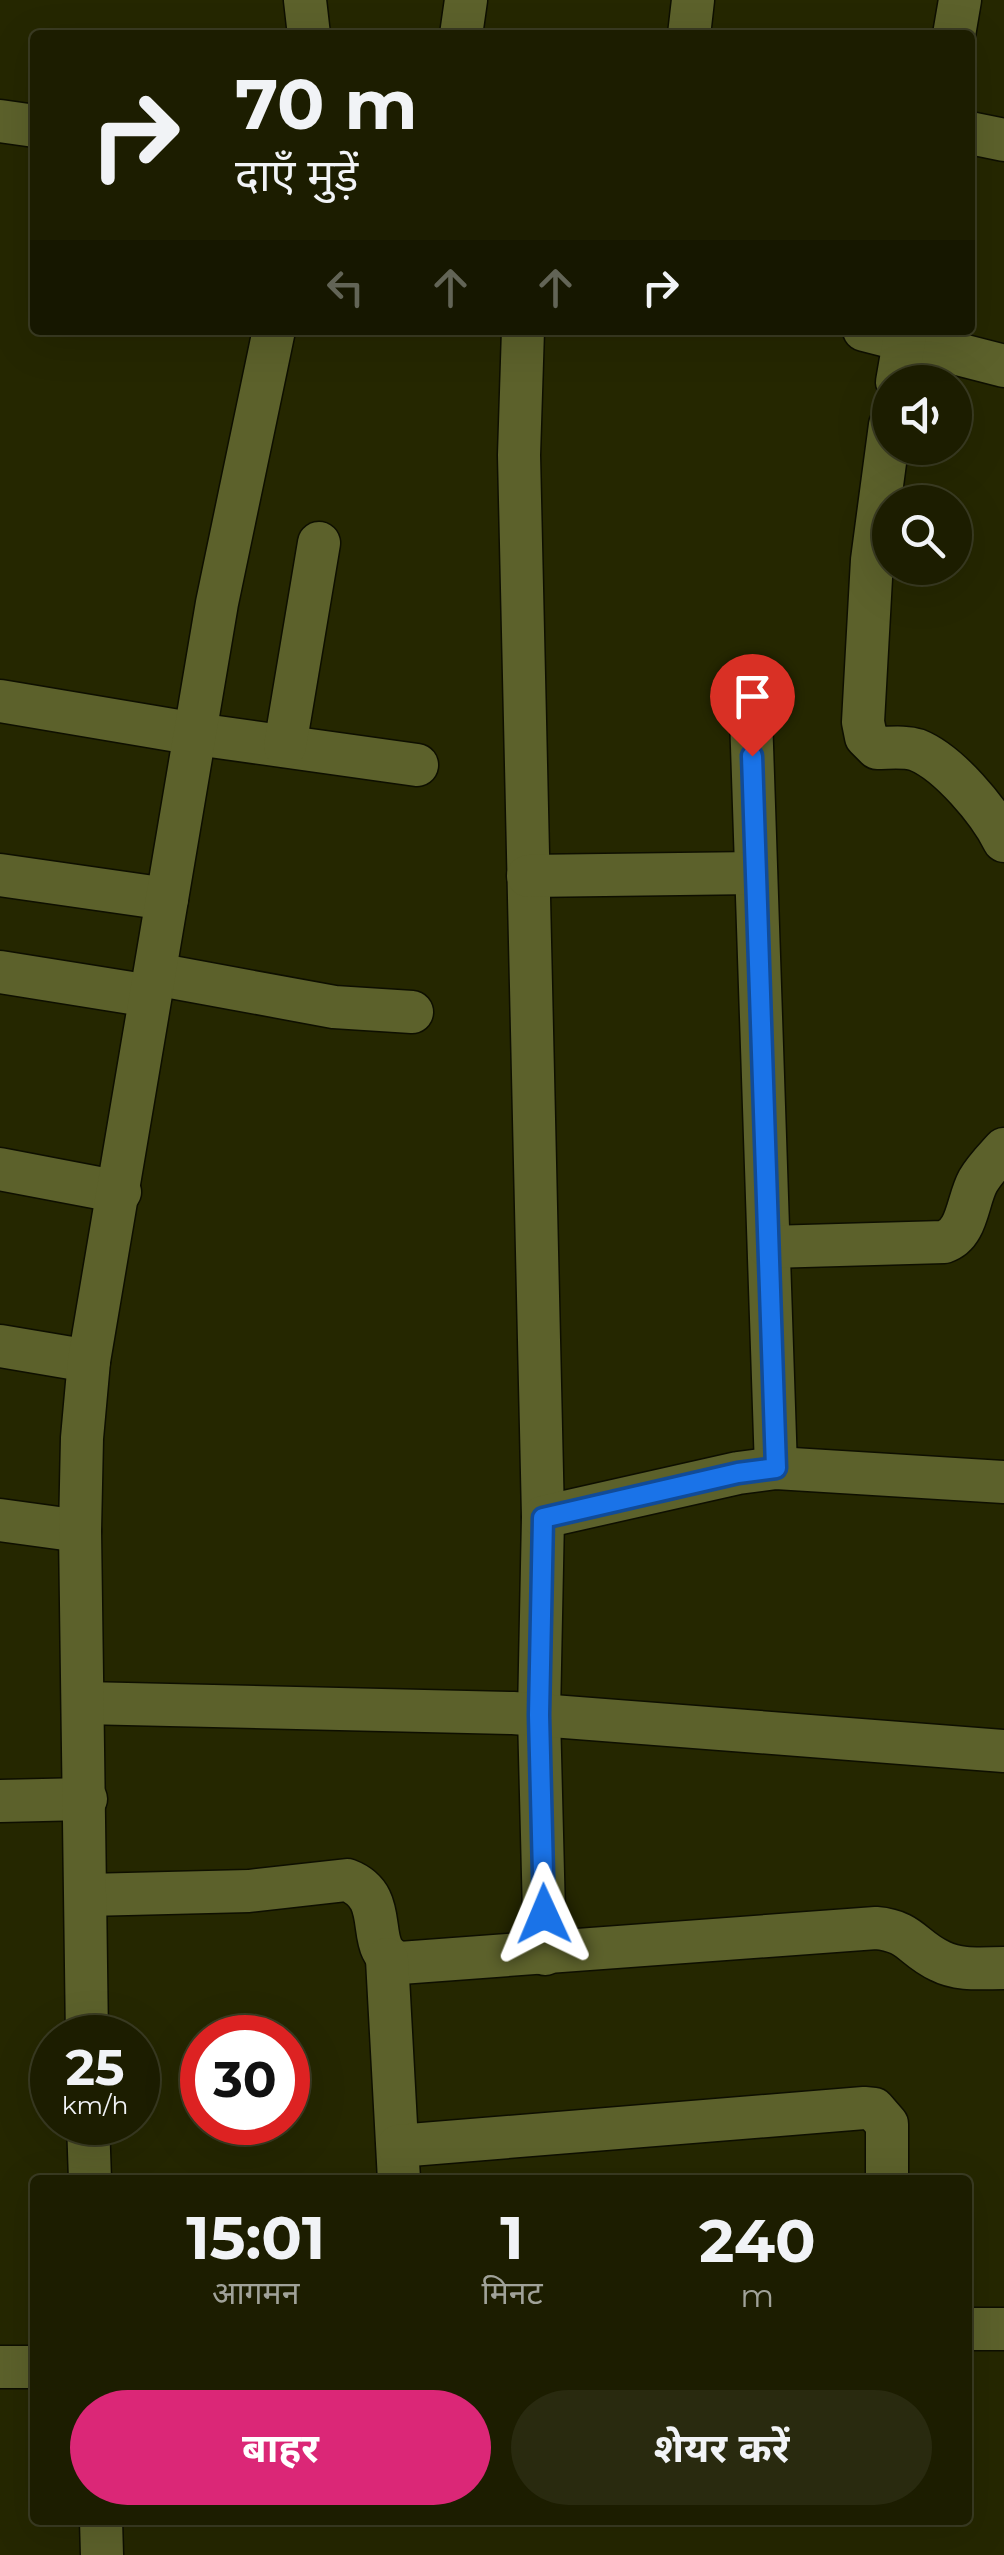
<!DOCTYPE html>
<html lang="hi">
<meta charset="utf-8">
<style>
body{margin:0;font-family:Montserrat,"Noto Sans Devanagari",sans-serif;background:#292a0f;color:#f1f3f6;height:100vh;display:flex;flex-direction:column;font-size:38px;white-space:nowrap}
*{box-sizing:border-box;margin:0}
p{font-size:32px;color:#a0a299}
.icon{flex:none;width:55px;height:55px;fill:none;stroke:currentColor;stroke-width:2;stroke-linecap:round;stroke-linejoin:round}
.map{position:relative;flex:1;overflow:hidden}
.side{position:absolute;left:30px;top:2175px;width:942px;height:350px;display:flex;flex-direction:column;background:#1c1d00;border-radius:10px;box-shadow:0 10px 40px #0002,0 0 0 2px #3a3b22}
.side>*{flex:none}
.top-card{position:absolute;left:30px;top:30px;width:945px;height:305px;border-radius:10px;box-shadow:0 10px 40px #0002,0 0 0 2px #3a3b22;background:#1c1d00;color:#f1f3f6;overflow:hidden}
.fabs{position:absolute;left:872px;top:365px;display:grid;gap:20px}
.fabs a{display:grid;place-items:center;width:100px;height:100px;border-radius:50%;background:#1c1d00;box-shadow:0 10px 40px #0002,0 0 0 2px #3a3b22;font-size:50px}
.speed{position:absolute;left:30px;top:2015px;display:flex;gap:20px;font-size:50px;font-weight:700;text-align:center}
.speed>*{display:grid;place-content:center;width:130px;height:130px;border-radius:50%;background:#1c1d00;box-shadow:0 10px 40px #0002,0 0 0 2px #3a3b22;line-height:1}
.speed small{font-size:25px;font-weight:400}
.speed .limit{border:15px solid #d22;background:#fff;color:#111}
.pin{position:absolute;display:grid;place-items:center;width:85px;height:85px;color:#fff;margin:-102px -42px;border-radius:50% 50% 50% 0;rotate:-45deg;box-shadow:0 0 10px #0007}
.pin .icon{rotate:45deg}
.me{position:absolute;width:110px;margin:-55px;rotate:359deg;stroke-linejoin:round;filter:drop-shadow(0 0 8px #0008)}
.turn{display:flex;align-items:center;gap:35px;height:210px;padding:0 40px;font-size:45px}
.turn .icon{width:130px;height:130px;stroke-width:2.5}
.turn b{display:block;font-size:70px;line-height:85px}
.lanes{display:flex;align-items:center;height:95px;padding:0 40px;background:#0003;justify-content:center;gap:50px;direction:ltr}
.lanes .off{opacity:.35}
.eta{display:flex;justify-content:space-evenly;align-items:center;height:170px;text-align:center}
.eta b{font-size:60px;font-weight:700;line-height:70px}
.action{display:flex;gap:20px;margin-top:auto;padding:20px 40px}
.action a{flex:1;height:115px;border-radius:60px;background:#db2777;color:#fff;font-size:40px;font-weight:700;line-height:115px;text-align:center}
.action a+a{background:#292a0f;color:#f1f3f6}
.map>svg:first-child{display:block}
</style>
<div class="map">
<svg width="1004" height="2555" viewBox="0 0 1004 2555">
<rect width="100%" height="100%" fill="#252700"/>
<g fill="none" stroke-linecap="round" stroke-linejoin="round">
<g stroke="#0e0f00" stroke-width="45">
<g id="street">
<path d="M 305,0 L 309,35"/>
<path d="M 461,35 L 466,0"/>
<path d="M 689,35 L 693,0"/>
<path d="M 954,35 L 960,0"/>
<path d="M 0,121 L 35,126"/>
<path d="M 970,133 L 1004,140"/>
<path d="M 523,330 L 519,455 L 543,1517 L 539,1715 L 545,1954"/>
<path d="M 864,330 L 1004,366"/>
<path d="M 897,382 L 906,330"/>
<path d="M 890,425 L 872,560 L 863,722 L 866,737 L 877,748 C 890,748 905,746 917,750 C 949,763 989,811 1004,841"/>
<path d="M 0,701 L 196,734 L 417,765"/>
<path d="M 751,716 L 776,1468"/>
<path d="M 285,746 L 319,543"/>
<path d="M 0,875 L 167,899"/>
<path d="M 528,876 L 756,873"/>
<path d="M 0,972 L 150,996"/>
<path d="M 155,974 L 334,1007 L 412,1012"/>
<path d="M 0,1169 L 120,1192"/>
<path d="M 769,1247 L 944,1242 C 968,1234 967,1201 978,1181 C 985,1169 995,1159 1004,1149"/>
<path d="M 0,1346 L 89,1361"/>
<path d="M 543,1517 L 738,1473 L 776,1468 L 1004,1482"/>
<path d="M 0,1520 L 80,1531"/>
<path d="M 84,1703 L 513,1713 L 1004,1751"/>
<path d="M 0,1801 L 86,1799"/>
<path d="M 87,1895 L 249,1891 L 347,1880 C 395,1898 360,1952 400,1963 L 876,1928 C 911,1931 912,1948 940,1961 C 959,1971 983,1968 1004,1968"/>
<path d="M 387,1959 L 399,2180"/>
<path d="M 87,2038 L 80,1531 L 82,1438 L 89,1361 L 217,603 L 274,330"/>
<path d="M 88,2122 L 90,2180"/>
<path d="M 398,2146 L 864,2108 L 874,2109 L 887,2124 L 887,2180"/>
<path d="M 968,2329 L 1004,2329"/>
<path d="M 0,2367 L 35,2367"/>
<path d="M 101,2520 L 102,2555"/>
</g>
</g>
<use href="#street" stroke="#5c612b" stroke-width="42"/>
</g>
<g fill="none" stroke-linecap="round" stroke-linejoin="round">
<g stroke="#114b97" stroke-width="25">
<path id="route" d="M 544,1914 L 539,1715 L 543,1518 L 738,1473 L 776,1468 L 752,756"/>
</g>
<use href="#route" stroke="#1a73e8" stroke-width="18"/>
</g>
</svg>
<div class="fabs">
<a><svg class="icon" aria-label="sound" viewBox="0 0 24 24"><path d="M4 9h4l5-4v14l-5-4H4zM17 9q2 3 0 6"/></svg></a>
<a><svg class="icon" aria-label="search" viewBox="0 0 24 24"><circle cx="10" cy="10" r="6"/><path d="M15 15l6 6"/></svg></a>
</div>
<div class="speed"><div>25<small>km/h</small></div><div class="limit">30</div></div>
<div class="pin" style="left:752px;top:756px;background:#d93025"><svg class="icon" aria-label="arrive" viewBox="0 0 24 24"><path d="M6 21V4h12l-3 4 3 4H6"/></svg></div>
<svg class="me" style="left:544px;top:1914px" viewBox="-20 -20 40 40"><path d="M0-17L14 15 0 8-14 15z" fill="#1a73e8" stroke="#fff" stroke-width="4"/></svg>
<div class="top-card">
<div class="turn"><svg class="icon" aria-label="right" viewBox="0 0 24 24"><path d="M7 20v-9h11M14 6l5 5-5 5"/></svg><div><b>70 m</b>दाएँ मुड़ें</div></div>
<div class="lanes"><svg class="icon off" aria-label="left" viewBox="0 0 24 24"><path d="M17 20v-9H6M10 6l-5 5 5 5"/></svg><svg class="icon off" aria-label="ahead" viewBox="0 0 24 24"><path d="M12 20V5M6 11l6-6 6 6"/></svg><svg class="icon off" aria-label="ahead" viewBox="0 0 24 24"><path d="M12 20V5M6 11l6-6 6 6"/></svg><svg class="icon" aria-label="right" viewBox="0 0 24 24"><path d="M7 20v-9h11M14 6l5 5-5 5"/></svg></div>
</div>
<section class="side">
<div class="eta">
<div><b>15:01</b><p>आगमन</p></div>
<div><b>1</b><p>मिनट</p></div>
<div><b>240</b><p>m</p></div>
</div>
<div class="action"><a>बाहर</a><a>शेयर करें</a></div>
</section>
</div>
